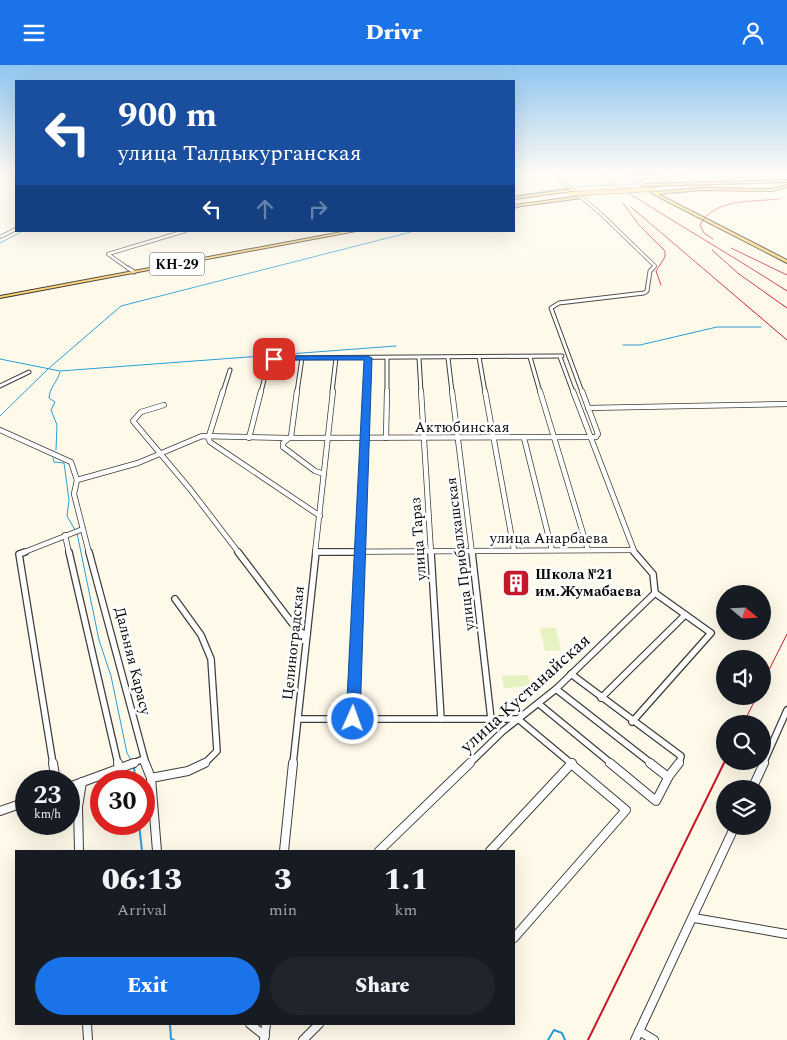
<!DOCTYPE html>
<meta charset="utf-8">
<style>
body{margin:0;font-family:Spectral,serif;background:#20242c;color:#f1f3f6;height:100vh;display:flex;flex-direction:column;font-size:19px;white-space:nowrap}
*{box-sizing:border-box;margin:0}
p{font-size:16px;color:#9ea1a6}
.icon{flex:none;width:28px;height:28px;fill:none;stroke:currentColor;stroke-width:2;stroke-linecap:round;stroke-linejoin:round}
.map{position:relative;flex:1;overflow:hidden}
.panel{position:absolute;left:15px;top:785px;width:500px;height:175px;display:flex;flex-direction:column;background:#171b24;border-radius:0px;box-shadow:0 5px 20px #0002}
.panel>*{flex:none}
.hud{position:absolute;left:15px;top:15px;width:500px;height:152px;border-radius:0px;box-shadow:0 5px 20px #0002;background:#1a4fa0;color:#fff;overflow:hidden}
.needle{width:32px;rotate:109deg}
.controls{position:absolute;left:716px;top:520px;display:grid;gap:10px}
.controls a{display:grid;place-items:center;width:55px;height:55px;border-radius:50%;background:#171b24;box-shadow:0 5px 20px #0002;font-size:25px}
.speed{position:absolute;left:15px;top:705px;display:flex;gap:10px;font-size:25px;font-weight:700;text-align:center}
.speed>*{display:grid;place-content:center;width:65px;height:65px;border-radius:50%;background:#171b24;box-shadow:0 5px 20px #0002;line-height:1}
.speed small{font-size:12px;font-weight:400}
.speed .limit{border:8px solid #d22;background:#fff;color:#111}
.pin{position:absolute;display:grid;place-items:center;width:42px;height:42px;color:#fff;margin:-21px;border-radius:10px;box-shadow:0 2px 8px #0006}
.me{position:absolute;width:55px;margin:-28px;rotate:2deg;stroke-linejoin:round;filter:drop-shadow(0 0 4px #0008)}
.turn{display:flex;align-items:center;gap:18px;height:105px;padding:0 20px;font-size:22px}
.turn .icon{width:65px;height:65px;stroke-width:2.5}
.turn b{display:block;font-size:35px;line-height:42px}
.lanes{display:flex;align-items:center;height:48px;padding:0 20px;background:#0003;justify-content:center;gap:25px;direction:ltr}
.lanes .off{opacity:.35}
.eta{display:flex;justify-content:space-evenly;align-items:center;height:85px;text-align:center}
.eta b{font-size:30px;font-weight:800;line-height:35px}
.action{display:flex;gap:10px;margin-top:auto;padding:10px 20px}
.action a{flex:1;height:58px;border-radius:30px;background:#1a73e8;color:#fff;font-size:20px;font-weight:800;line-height:58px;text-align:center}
.action a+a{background:#20242c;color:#f1f3f6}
header{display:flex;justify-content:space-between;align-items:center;height:65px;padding:0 20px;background:#1a73e8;color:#fff;font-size:22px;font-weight:800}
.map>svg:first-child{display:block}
</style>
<header><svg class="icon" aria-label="menu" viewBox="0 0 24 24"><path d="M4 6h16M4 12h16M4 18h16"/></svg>Drivr<svg class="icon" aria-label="person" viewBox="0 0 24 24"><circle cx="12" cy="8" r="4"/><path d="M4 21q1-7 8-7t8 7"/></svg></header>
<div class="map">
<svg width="787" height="975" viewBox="0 0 787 975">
<rect width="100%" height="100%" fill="#fff9e9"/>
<g fill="#e5f3c3">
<path d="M 540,563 L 556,563 L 561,585 L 545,586 Z"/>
<path d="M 528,610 L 531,621 L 504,623 L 502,611 Z"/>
</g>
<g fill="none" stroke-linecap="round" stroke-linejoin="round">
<g stroke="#2a9dd9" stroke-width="1">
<path d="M 756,116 L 787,115"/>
<path d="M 620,119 L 637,119"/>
<path d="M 648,119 L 670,118"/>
<path d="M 577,122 L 612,120"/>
<path d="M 514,131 L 567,123"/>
<path d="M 514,144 L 519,142"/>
<path d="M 0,178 L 23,166"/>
<path d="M 623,280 L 640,280 L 717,262 L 761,262"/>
<path d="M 0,294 L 60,306 L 396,281"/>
<path d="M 0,351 L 48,304 L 121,241 L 411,167"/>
<path d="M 56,385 L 57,360 L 51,345 L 55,337 L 49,333 C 50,322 57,317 60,307"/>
<path d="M 53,393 L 54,397 L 64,398 L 69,435 L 67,451 L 75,465"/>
<path d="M 77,468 L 99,575 L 111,611 L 127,688 L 131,695"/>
</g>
<g stroke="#2a9dd9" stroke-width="2">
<path d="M 134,700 L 135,716"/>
<path d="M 139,759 L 142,786"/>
<path d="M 170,959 L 171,974 L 174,975"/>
<path d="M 548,975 L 554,965 L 562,968 L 565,975"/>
</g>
<g stroke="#3e3e3e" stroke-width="4">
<g id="minor-far4">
<path d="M 554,109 L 601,149 L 655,201 L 652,204"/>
<path d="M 629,109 L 643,120"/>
<path d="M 634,113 L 682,109"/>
<path d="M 0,172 L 16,164"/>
<path d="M 108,189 L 185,166"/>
<path d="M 108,189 L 129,204"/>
</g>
</g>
<g stroke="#3e3e3e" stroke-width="5">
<g id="minor-far3">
<path d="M 128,203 L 134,207"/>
<path d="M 479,292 L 485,327"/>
<path d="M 530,292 L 540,327"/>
<path d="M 560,292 L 573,327"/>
<path d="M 419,293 L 421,327"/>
<path d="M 448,293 L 452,327"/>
<path d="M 0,321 L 29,307"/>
<path d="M 223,327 L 230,305"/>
<path d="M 261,327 L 269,295 L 274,293 L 562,291"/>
<path d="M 297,327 L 302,293"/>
<path d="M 332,327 L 336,293"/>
<path d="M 367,327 L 368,293"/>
<path d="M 387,327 L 387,293"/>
<path d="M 582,327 L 551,243 L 559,238 L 644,228 L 647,226 L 650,206 L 653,203"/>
</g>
</g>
<g stroke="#3e3e3e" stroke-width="6">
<g id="minor-far2">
<path d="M 421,326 L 431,488"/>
<path d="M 452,326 L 472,488"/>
<path d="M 485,326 L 514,485"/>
<path d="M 540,326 L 588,485"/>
<path d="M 573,326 L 635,488"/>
<path d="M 164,340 L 141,347 L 133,356 L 190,424 L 239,488"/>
<path d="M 588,343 L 787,339"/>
<path d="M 0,365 L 71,397 L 77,415 L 74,429 L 89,488"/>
<path d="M 209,371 L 223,326"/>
<path d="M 208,372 L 210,377 L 320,451"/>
<path d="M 291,372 L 297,326"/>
<path d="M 249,373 L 261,326"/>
<path d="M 386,373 L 387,326"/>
<path d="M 524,373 L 552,485"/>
<path d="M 288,374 L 283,378 L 283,382 L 315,406 L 324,409"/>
<path d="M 77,415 L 138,398 L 202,371 L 288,373 L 596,372 L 598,369 L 582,326"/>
<path d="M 65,470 L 69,488"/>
<path d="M 316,487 L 632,485"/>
<path d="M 22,488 L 83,464"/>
<path d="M 315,488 L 333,326"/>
<path d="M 360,488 L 367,326"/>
</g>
</g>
<g stroke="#3e3e3e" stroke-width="8">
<g id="minor-far1">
<path d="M 25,487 L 19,489 L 53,699"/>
<path d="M 69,487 L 118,699"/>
<path d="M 89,487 L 146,699"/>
<path d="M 238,487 L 298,566 L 307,570"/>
<path d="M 316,487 L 356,487"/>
<path d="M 431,487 L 441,654"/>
<path d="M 472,487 L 491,654 L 518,654 L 572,699"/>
<path d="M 175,534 L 201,570 L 211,594 L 217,686 L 204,699"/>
<path d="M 571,609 L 681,691 L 679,699"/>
<path d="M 556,624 L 652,699"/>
<path d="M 601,633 L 685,550"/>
<path d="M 539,639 L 612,699"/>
<path d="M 298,654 L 491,654"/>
<path d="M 353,654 L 360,487"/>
<path d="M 632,657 L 711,568 L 655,528"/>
<path d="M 130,699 L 144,694"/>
<path d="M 293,699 L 316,487"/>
<path d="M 469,699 L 503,666 L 556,624 L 655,528 L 653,509 L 634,487"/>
<path d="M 763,699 L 787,645"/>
</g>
</g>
<g stroke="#3e3e3e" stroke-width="10">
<g id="minor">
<path d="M 53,698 L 56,716"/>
<path d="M 118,698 L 119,702"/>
<path d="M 145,698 L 151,713 L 157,786"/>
<path d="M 610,698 L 656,736 L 669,711 L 679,698"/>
<path d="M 650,698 L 668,712"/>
<path d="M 151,713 L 188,706 L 205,698"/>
<path d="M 69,722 L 134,698"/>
<path d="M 752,724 L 764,698"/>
<path d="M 0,746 L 26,737"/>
<path d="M 79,786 L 78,742 L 82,717"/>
<path d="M 284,786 L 293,698"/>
<path d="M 379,786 L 470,698"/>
<path d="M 490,786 L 572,698"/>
<path d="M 694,853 L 787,869"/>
<path d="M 514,873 L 626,745 L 570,698"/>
<path d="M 87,959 L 88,975"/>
<path d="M 250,959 L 265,971"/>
<path d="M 639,966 L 654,975"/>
<path d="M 264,975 L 266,959"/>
<path d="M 303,975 L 319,959"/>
<path d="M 635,975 L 735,761"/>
</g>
</g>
<g stroke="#1c1c1c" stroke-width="2">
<g id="major">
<path d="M 787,115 L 787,117 L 646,121 L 655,127 L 701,123 L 772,124 L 787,120 L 787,122 L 772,126 L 701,125 L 658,129 L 787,195 L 787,198 L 653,129 L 641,120 L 643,119 Z"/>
<path d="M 572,124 L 573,126 L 514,134 L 514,132 Z"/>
<path d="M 581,131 L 582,133 L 514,142 L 514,140 Z"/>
<path d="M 347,166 L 356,166 L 0,233 L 0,231 Z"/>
</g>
</g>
<use href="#minor-far4" stroke="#fff" stroke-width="2.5"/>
<use href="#minor-far3" stroke="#fff" stroke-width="3"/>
<use href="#minor-far2" stroke="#fff" stroke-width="4.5"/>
<use href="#minor-far1" stroke="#fff" stroke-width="5.5"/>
<use href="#minor" stroke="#fff" stroke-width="8"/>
<use href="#major" fill="#ffcd59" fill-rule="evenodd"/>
<g stroke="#c6182b" stroke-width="1">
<path d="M 599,109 C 661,150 725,186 787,226"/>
<path d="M 623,138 L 639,160 L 665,186 L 665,192 L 656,206 L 661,220"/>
<path d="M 631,142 L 787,275"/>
<path d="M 713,174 L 704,168 L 700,160 C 714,133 752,137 779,134"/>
<path d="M 731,183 L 787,210"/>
<path d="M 712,185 L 739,209 L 787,243"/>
<path d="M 762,619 L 787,569"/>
<path d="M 743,659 L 757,631"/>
<path d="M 723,699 L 725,696"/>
</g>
<path stroke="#c6182b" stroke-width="2" d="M 588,975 L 724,698"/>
<g stroke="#1c1c1c" stroke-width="5" stroke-linecap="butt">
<path id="major-bridge" d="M 570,129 L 656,124"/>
</g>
<use href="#major-bridge" stroke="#ffcd59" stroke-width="4"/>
</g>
<linearGradient id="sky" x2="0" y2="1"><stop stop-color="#8fc6f0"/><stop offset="0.44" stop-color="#fffcf5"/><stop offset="1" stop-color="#fffcf5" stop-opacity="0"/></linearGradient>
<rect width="787" height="246" fill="url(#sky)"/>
<path fill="#1a73e8" stroke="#114b97" d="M 274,291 L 368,291 L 372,293 L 360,654 L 358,658 L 353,660 L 348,658 L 346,654 L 364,295 L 272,295 L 270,294 Z"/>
<defs>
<g id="building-square" transform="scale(1.4375)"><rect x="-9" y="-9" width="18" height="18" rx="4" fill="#c6182b" stroke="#fff"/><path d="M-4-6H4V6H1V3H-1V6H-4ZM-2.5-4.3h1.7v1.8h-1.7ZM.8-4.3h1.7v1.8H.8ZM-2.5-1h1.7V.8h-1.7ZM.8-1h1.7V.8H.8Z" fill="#fff"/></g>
</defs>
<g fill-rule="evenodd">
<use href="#building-square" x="516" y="518"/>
</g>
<g text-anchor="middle" stroke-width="5" stroke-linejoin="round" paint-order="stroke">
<rect fill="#fff" stroke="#545454" stroke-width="1" x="149.5" y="187.5" width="55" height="23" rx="4"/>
<g font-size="14" font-weight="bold" fill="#0b0b0b">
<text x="177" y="204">КН-29</text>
</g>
<g font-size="15" fill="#0b0b0b" stroke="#fff">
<text x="462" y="367">Актюбинская</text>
<text x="549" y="478">улица Анарбаева</text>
<text transform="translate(418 474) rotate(-94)" y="5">улица Тараз</text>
<text transform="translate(460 489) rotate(-97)" y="5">улица Прибалхашская</text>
<text transform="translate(293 578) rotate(-84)" y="5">Целиноградская</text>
<text transform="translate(133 596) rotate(76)" y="5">Дальняя Карасу</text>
</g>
<g font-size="15" font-weight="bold" fill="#0b0b0b" stroke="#fff" text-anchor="start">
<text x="535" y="514">Школа №21<tspan x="535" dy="17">им.Жумабаева</tspan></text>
</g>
<g font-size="18" fill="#0b0b0b" stroke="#fff">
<text transform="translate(525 628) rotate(-42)" y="6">улица Кустанайская</text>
</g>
</g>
</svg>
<div class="controls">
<a><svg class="needle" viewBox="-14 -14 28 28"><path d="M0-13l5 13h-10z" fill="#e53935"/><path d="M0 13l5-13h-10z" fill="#9ea1a6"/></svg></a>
<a><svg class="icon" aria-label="sound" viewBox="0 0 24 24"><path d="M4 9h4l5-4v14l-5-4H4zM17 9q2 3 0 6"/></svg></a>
<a><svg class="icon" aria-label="search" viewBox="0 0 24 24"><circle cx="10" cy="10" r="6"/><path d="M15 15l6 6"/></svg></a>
<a><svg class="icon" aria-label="layers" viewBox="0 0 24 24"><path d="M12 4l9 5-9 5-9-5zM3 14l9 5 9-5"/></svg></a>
</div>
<div class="speed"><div>23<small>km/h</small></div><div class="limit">30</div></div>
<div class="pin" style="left:274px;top:294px;background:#d93025"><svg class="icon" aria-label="arrive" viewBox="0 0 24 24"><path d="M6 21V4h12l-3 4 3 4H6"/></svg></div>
<svg class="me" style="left:353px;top:654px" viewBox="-20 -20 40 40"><circle r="17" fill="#1a73e8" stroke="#fff" stroke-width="3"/><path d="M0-11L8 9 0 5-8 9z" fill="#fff"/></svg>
<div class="hud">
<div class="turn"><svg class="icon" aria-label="left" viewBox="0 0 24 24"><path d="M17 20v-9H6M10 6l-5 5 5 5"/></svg><div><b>900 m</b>улица Талдыкурганская</div></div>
<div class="lanes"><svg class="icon" aria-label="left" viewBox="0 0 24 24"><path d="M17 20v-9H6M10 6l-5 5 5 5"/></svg><svg class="icon off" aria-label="ahead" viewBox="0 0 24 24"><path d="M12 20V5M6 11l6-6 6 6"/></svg><svg class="icon off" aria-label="right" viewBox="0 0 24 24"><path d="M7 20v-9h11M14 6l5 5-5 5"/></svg></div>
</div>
<section class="panel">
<div class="eta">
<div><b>06:13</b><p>Arrival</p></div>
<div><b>3</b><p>min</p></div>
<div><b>1.1</b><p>km</p></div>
</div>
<div class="action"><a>Exit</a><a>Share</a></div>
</section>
</div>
